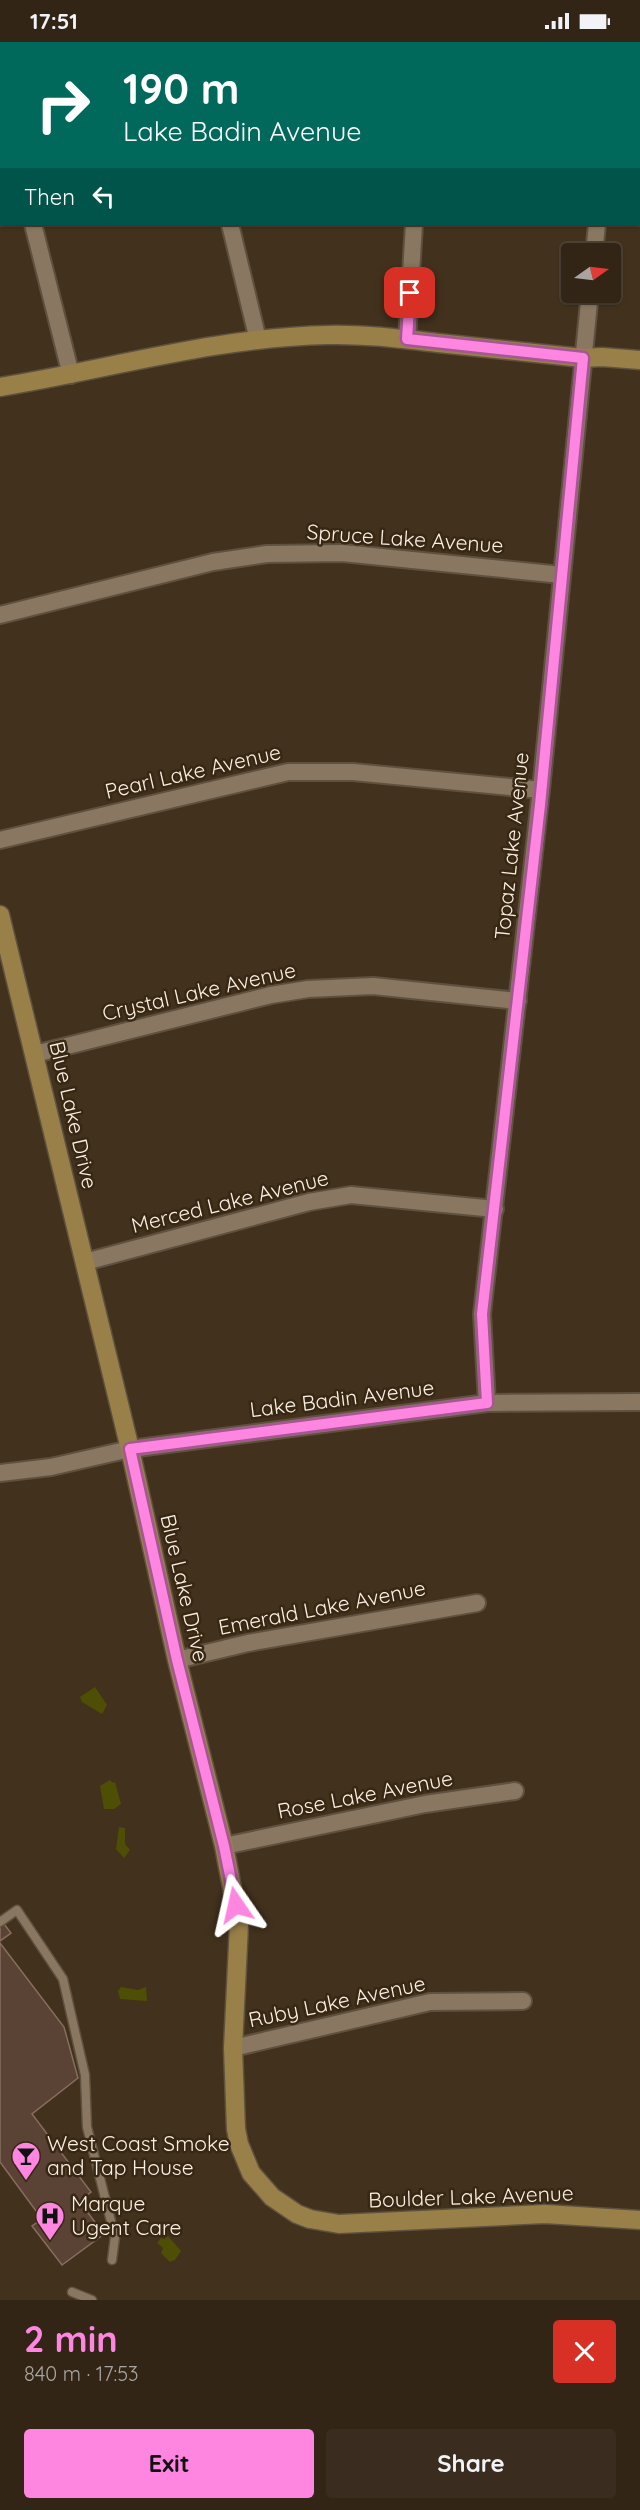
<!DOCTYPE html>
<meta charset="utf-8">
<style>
body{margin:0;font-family:Quicksand,sans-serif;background:#3a2d1f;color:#f1f3f6;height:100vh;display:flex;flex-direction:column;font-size:22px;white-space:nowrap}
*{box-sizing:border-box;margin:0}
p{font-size:20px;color:#a8a5a1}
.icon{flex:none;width:33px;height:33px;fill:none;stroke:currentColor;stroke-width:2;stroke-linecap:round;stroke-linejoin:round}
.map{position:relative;height:2258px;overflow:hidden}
.panel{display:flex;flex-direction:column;background:#322516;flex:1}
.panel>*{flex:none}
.banner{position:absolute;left:0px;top:0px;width:640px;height:183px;box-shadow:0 2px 4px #0004,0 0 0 2px #4d4235;background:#00695c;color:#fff;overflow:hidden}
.needle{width:39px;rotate:76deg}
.fabs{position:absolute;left:561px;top:201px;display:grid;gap:12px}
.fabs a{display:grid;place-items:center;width:60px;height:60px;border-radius:6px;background:#322516;box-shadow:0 2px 4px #0004,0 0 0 2px #4d4235;font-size:30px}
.pin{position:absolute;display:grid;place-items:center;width:51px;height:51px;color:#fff;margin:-26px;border-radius:12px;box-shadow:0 3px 9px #0006}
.me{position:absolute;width:66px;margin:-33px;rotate:349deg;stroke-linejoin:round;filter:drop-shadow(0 0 4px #0008)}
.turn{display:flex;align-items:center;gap:21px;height:126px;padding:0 24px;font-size:27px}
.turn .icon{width:78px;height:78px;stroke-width:2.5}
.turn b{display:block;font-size:42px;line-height:51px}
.then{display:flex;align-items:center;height:57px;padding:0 24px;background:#0003;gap:12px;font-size:22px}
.round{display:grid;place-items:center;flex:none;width:63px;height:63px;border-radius:6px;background:#3a2d1f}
.summary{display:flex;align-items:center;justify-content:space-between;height:102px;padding:0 24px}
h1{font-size:36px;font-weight:800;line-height:45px;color:#fe86e1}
.primary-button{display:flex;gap:12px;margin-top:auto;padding:12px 24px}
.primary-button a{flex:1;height:69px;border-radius:6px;background:#fe86e1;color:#111;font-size:24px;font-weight:800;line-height:69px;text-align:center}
.primary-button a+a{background:#3a2d1f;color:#f1f3f6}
.status{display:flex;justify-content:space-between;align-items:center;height:42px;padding:0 30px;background:#322516;direction:ltr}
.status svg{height:16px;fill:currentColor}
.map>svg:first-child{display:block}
</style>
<div class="status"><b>17:51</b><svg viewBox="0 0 49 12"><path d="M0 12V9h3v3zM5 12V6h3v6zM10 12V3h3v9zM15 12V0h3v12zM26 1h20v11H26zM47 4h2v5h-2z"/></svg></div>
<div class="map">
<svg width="640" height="2258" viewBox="0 0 640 2258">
<rect width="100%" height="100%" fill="#42311d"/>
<g fill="#4f4e05">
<path d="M 95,1645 L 107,1663 L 102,1672 L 82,1660 L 80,1655 Z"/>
<path d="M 110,1738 L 113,1741 L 115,1740 L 121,1762 L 114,1767 L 104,1767 L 100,1744 Z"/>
<path d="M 119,1785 L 125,1786 L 125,1802 L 130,1808 L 124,1816 L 116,1807 Z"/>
<path d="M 121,1945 L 138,1948 L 146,1945 L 147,1959 L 120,1957 L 118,1949 Z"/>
<path d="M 168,2194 L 181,2209 L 175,2218 L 170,2220 L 161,2211 L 163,2206 L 157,2201 L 161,2196 L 164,2197 Z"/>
</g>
<g fill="#5a4234" stroke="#876d5d" stroke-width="1.5">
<path d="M 4,1882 L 11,1891 L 0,1899 L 0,1884 Z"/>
<path d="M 0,1901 L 64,1985 L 78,2036 L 32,2072 L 91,2150 L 79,2159 L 104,2192 L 62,2223 L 32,2184 L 42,2177 L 0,2120 Z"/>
</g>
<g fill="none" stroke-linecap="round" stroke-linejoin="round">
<g stroke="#5f513f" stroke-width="11">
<g id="lane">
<path d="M 0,1880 L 17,1868 L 63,1937 L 85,2033 L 87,2085 L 115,2195 L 112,2218"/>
<path d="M 72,2250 L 92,2258"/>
</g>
</g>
<g stroke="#5f513f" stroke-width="20">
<g id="street">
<path d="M 186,0 L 187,2"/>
<path d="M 621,2 L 622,0"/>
<path d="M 0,46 L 2,53"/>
<path d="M 33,182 L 71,333"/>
<path d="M 230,182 L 258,298"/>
<path d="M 594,212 L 597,182"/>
<path d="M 407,297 L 414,182"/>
<path d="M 0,573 L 213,520 L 267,512 L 342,511 L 562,533"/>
<path d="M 0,798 L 288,730 L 353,730 L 541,748"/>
<path d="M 35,1012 L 271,953 L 308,947 L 373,944 L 518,959"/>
<path d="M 85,1220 L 309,1160 L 351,1153 L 495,1167"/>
<path d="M 487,1361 L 482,1272 L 541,748 L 590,250"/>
<path d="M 0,1431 L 51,1425 L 130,1407 L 487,1361 L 640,1360"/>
<path d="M 177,1618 L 248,1601 L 477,1561"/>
<path d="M 224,1804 L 425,1762 L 515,1749"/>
<path d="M 233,2006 L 430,1960 L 523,1959"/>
</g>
</g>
<g stroke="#5f513f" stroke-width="21">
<g id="secondary">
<path d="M 0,345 C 110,327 217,295 328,293 C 364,292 402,297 438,301 C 486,306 534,311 583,316 L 602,315 L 640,318"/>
<path d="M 0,873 L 130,1407 L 177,1618 L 224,1804 L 239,1882 L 233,2006 L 236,2087 L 239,2102 L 251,2131 L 272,2155 L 297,2172 L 310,2177 L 339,2182 L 545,2172 L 640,2178"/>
</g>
</g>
<use href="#lane" stroke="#8a7761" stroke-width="8"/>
<use href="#street" stroke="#8a7761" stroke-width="16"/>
<use href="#secondary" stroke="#998048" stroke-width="18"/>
</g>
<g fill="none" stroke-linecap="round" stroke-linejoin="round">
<g stroke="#a55792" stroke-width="15">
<path id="route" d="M 236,1863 L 224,1804 L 177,1618 L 130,1407 L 487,1361 L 482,1272 L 540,763 L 583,316 L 407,297 L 410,251"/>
</g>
<use href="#route" stroke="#fe86e1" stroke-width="10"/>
</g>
<defs>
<g id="bar-pin" transform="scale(1.5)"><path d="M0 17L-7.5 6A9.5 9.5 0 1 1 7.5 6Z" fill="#fe86e1" stroke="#372713"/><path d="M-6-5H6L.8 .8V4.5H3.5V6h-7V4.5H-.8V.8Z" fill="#111"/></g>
<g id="hospital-pin" transform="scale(1.5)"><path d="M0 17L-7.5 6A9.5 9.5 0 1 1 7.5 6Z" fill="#fe86e1" stroke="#372713"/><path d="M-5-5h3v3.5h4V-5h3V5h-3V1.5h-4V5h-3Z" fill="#111"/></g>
</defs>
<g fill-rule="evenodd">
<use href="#bar-pin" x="26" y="2114"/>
<use href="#hospital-pin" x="50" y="2174"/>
</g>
<g text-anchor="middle" stroke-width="5" stroke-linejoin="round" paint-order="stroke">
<g font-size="21" fill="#faefe3" stroke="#372713">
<text transform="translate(405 497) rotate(4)" y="7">Spruce Lake Avenue</text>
<text transform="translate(193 730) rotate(-13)" y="7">Pearl Lake Avenue</text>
<text transform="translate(512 804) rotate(-84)" y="7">Topaz Lake Avenue</text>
<text transform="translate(199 950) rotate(-13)" y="7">Crystal Lake Avenue</text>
<text transform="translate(73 1073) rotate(77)" y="7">Blue Lake Drive</text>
<text transform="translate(230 1160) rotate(-14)" y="7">Merced Lake Avenue</text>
<text transform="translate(342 1357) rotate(-7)" y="7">Lake Badin Avenue</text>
<text transform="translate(184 1546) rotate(77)" y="7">Blue Lake Drive</text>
<text transform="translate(322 1566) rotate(-11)" y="7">Emerald Lake Avenue</text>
<text transform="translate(365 1753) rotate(-11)" y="7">Rose Lake Avenue</text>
<text transform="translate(337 1960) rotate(-12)" y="7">Ruby Lake Avenue</text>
<text transform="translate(471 2155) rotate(-2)" y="7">Boulder Lake Avenue</text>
</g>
<g font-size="21" fill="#faefe3" stroke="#372713" text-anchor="start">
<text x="47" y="2109">West Coast Smoke<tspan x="47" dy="24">and Tap House</tspan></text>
<text x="71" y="2169">Marque<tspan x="71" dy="24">Ugent Care</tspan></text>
</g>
</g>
</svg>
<div class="fabs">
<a><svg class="needle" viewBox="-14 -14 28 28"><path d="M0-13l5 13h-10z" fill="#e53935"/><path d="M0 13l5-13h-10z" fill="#a8a5a1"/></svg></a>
</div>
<div class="pin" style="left:410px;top:251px;background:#d93025"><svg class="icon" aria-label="arrive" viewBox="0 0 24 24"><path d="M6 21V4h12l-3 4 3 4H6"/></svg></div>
<svg class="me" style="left:236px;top:1863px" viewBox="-20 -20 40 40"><path d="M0-17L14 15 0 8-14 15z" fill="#fe86e1" stroke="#fff" stroke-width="4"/></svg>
<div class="banner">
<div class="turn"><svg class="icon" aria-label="right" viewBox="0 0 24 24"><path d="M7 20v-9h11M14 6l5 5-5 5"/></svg><div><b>190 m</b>Lake Badin Avenue</div></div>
<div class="then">Then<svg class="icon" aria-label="left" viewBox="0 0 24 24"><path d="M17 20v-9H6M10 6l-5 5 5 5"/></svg></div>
</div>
</div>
<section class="panel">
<div class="summary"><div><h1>2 min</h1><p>840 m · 17:53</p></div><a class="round" style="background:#d93025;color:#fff"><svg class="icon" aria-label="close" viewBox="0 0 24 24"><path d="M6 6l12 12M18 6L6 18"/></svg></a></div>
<div class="primary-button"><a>Exit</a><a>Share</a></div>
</section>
